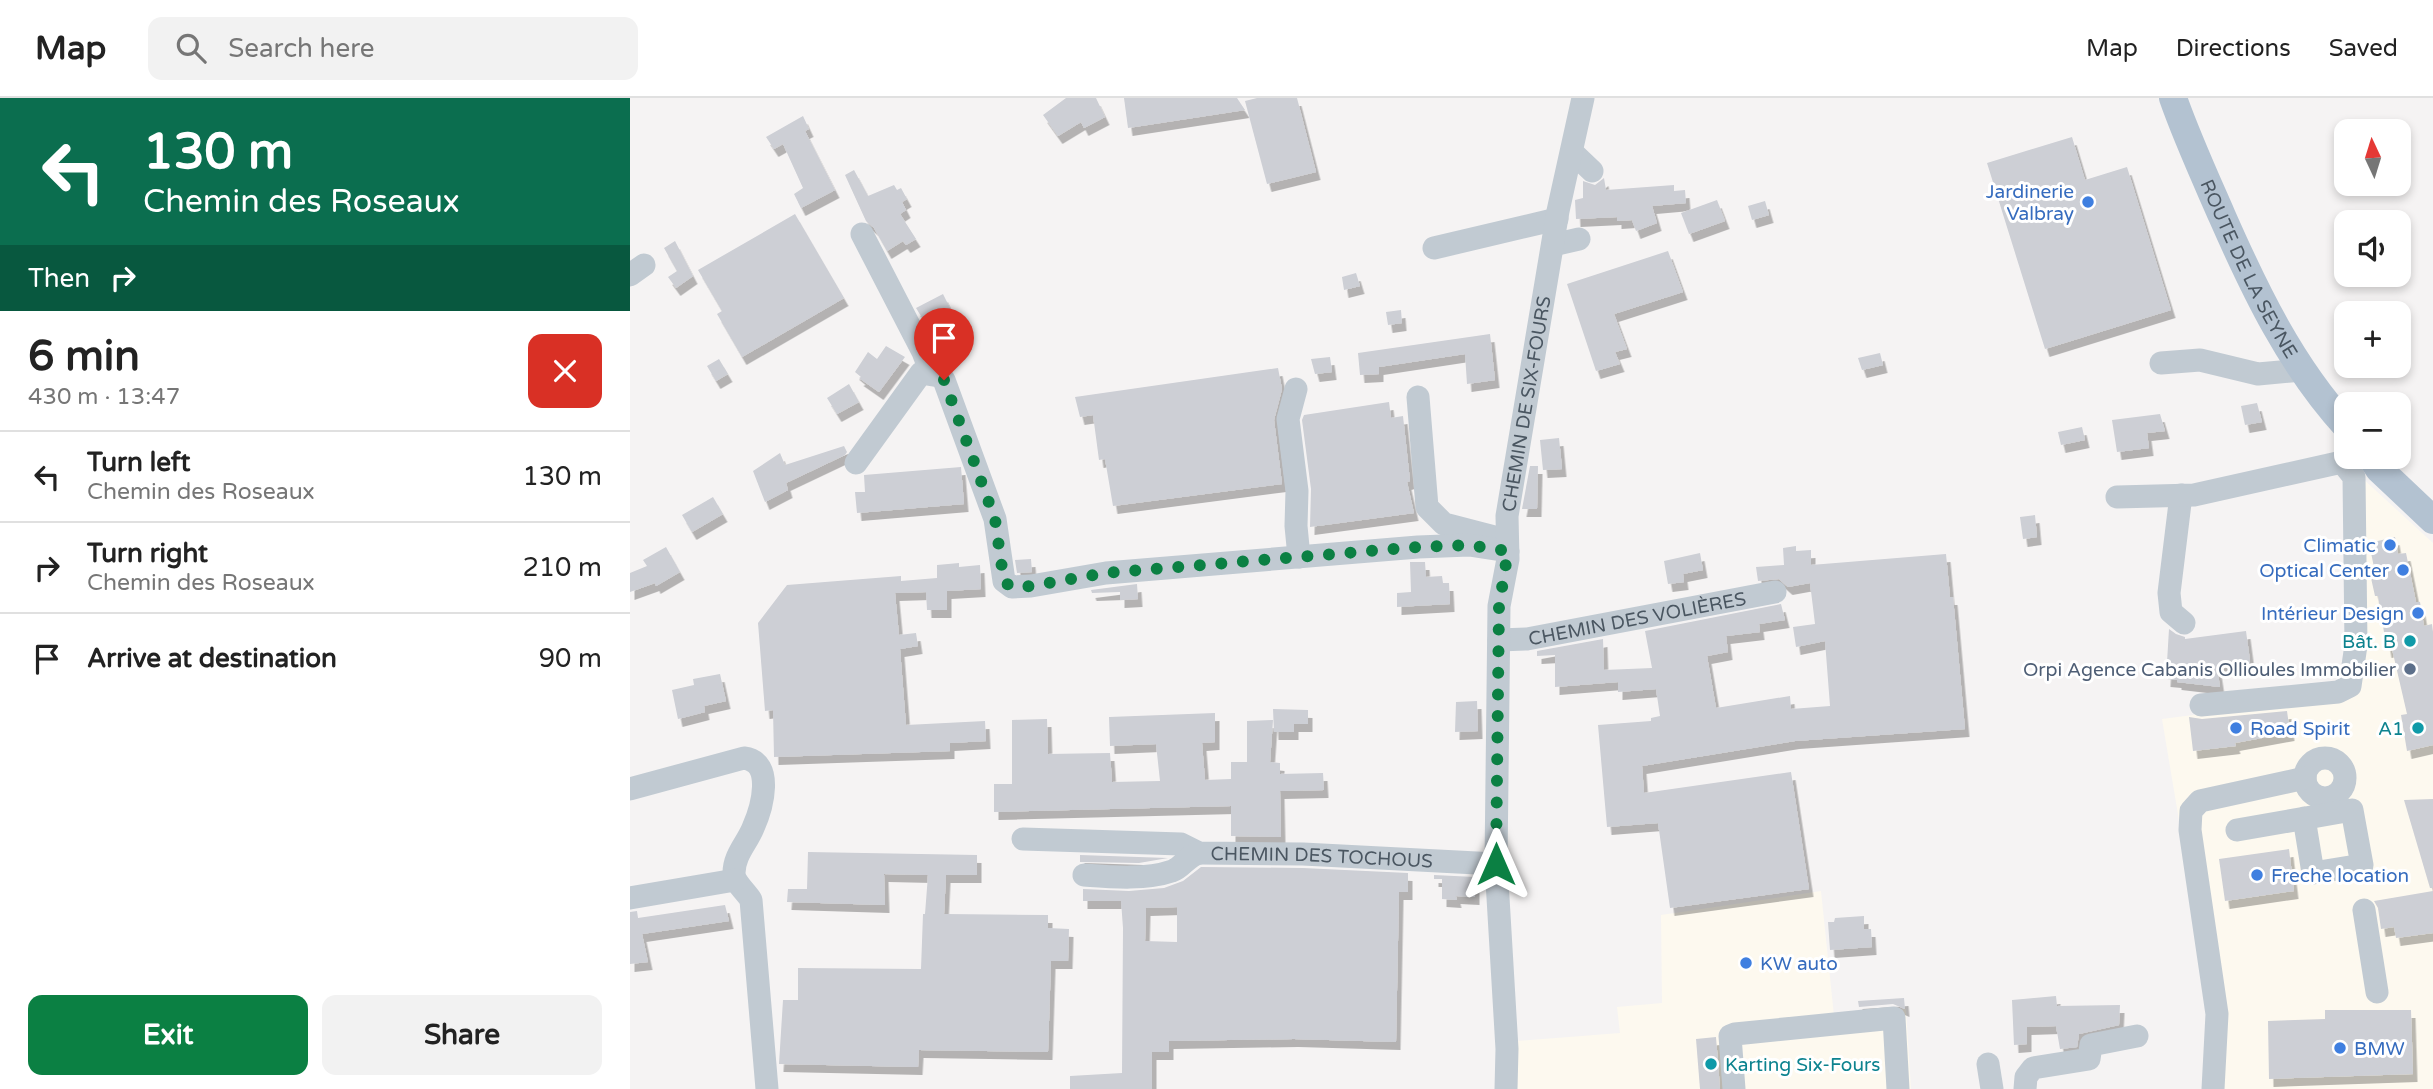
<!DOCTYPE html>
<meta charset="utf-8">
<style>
body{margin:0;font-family:"Varela Round",sans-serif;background:#f2f2f2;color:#222;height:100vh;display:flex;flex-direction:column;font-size:26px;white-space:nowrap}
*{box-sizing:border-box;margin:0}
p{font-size:23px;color:#767676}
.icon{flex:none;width:38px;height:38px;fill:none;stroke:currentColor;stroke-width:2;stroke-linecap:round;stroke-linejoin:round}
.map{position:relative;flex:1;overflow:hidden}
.panel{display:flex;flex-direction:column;background:#fff;width:630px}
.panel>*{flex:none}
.banner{background:#0b6e4f;color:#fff;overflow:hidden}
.needle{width:46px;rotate:356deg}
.buttons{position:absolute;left:1704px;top:21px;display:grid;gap:14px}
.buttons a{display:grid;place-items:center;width:77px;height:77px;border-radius:14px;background:#fff;box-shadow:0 4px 10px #0003;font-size:35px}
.pin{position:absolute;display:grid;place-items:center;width:60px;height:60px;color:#fff;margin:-72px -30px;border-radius:50% 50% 50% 0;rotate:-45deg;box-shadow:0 0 7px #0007}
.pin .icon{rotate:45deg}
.me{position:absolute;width:77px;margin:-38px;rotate:0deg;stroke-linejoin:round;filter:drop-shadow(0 0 5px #0008)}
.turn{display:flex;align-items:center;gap:24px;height:147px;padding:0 28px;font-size:32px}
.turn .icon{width:91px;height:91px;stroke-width:2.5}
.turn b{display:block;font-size:49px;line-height:60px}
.then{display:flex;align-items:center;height:66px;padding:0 28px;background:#0003;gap:14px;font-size:26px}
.round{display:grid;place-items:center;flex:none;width:74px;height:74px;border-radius:14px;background:#f2f2f2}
.summary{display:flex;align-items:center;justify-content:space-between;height:119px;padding:0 28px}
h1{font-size:42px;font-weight:700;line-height:52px}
.button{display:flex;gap:14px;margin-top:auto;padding:14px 28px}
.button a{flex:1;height:80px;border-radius:14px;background:#0b8043;color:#fff;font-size:28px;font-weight:700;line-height:80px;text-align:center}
.button a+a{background:#f2f2f2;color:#222}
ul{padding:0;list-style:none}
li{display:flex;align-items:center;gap:21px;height:91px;padding:0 28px;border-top:2px solid #e0e0e0}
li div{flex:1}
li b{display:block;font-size:26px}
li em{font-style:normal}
header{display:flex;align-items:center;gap:42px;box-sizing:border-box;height:98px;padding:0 35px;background:#fff;border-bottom:2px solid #e0e0e0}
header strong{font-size:33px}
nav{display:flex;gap:38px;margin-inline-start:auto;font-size:24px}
.search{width:490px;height:63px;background:#f2f2f2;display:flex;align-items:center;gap:18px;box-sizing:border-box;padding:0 24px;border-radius:14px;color:#767676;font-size:26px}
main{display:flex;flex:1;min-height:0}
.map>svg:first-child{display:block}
</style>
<header>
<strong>Map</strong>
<div class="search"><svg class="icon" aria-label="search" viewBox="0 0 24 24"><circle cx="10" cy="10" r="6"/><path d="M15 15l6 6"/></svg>Search here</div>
<nav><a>Map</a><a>Directions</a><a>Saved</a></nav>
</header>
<main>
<section class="panel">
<div class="banner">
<div class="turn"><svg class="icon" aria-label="left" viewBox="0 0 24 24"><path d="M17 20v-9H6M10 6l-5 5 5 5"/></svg><div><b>130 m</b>Chemin des Roseaux</div></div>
<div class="then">Then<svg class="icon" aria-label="right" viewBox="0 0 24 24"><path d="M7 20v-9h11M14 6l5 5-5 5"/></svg></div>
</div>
<div class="summary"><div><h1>6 min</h1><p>430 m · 13:47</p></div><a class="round" style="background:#d93025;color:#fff"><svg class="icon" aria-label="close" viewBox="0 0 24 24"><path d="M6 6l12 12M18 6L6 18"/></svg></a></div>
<ul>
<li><svg class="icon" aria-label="left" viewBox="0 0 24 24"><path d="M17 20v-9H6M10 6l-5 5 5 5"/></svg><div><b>Turn left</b><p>Chemin des Roseaux</p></div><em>130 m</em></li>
<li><svg class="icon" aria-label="right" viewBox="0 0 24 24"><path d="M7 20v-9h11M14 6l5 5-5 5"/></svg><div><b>Turn right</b><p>Chemin des Roseaux</p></div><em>210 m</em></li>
<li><svg class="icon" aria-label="arrive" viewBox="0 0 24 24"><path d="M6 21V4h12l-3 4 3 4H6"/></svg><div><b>Arrive at destination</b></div><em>90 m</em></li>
</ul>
<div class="button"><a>Exit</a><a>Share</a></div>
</section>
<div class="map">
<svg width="1803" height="991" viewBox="0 0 1803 991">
<defs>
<filter id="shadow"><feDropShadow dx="4.5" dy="8" stdDeviation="0" flood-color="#0004"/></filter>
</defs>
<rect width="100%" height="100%" fill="#f5f3f3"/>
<g fill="#fdf9ef">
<path d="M 1731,379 L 1803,445 L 1803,991 L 1585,991 L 1565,818 L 1532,621 L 1725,596 Z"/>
<path d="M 1191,793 L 1204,918 L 1276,911 L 1281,991 L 886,991 L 887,943 L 990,935 L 987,909 L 1032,905 L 1031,817 Z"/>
</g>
<g fill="#cdcfd5" fill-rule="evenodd" filter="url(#shadow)">
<path d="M 436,0 L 466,0 L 475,19 L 454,30 L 451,24 L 428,38 L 413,17 Z"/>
<path d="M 494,0 L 607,0 L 615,12 L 498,30 Z"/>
<path d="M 627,0 L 667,0 L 686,74 L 637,86 L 615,3 Z"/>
<path d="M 173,18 L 179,31 L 175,33 L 205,92 L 171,110 L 164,96 L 173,90 L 153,46 L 144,51 L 136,39 Z"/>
<path d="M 1442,39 L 1455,82 L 1497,69 L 1541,212 L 1415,251 L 1357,65 Z"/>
<path d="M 224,72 L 238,98 L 264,87 L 267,92 L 271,90 L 277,101 L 272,104 L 276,112 L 270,116 L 286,141 L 276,147 L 273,143 L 257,153 L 244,130 L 236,123 L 215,77 Z"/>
<path d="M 974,80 L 976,92 L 1044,87 L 1044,93 L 1055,92 L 1056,105 L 1022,108 L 1027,125 L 1006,133 L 1002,122 L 987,123 L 987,119 L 946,121 L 945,102 L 953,100 L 953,83 L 965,87 Z"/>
<path d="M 1087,102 L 1095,123 L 1059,136 L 1051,115 Z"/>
<path d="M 1135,103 L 1139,117 L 1122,122 L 1118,108 Z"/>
<path d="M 165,116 L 214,200 L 112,259 L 87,216 L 92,213 L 68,172 Z"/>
<path d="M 45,143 L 63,178 L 46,190 L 38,179 L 47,173 L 34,150 Z"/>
<path d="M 1038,153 L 1053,194 L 984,216 L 997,251 L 985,254 L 990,266 L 966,273 L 937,186 Z"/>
<path d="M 726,175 L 730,188 L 714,192 L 712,179 Z"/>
<path d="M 313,196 L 326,222 L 302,236 L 286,210 Z"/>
<path d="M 771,212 L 772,225 L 758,227 L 756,214 Z"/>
<path d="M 860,236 L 865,282 L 837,286 L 835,256 L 749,269 L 749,276 L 730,277 L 728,255 Z"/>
<path d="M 256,248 L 275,259 L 249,294 L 229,280 L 231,279 L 225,274 L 238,254 L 247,261 Z"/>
<path d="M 1250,255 L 1253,267 L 1232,272 L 1228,260 Z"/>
<path d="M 700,259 L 702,274 L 685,276 L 681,261 Z"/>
<path d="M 89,261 L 98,276 L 86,283 L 77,268 Z"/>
<path d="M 648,270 L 652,291 L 644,322 L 652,386 L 483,408 L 475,361 L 469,362 L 463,317 L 450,319 L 445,299 Z"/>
<path d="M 219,286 L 229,304 L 207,316 L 197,300 Z"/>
<path d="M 759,304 L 761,320 L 773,318 L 780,383 L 777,384 L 784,415 L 680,429 L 681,391 L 672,322 L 674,317 Z"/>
<path d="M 1627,305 L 1632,324 L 1615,327 L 1611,308 Z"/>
<path d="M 1530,316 L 1535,333 L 1517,335 L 1519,350 L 1487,354 L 1482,322 Z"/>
<path d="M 1452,329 L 1455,342 L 1431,347 L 1428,334 Z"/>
<path d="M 929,340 L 932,371 L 913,372 L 910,342 Z"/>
<path d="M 214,348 L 217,354 L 215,357 L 156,385 L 158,392 L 135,404 L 123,373 L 150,355 L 155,367 Z"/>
<path d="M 900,368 L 908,368 L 907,411 L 892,411 Z"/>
<path d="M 331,369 L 334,406 L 227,415 L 225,394 L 235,394 L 234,377 Z"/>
<path d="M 83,399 L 93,416 L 62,434 L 52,417 Z"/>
<path d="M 1405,417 L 1407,439 L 1393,441 L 1390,419 Z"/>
<path d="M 1765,439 L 1768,456 L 1776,455 L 1786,504 L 1790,504 L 1794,528 L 1802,526 L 1803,534 L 1803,647 L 1777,653 L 1771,617 L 1777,616 L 1762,551 L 1757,552 L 1748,498 L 1745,498 L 1741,480 L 1746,479 L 1739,445 Z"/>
<path d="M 1166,448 L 1166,453 L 1181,452 L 1181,467 L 1316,456 L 1320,499 L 1323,499 L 1335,631 L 1165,643 L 1012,668 L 1014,695 L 1161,674 L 1179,791 L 1040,810 L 1028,725 L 977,729 L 968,627 L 1021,623 L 1021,620 L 1030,618 L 1026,591 L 988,594 L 988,584 L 925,589 L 925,557 L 907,558 L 907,553 L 973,541 L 974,572 L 1022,570 L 1015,533 L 1151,506 L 1155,522 L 1129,526 L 1130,534 L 1096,538 L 1098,554 L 1077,558 L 1086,610 L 1160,598 L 1161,611 L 1200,608 L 1195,543 L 1166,549 L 1163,529 L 1185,526 L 1180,485 L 1158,489 L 1149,481 L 1128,483 L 1126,469 L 1154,467 L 1153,450 Z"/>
<path d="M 36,449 L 50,474 L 26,488 L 25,485 L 0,494 L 0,475 L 17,468 L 13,462 Z"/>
<path d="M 1070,455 L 1073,472 L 1053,476 L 1054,484 L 1038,486 L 1034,463 Z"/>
<path d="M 401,461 L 402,474 L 387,475 L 385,462 Z"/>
<path d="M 780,464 L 795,464 L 796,479 L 812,478 L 813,485 L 819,485 L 820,506 L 767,509 L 767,495 L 781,494 Z"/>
<path d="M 329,465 L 329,469 L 350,467 L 351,491 L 317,493 L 317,512 L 297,512 L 296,494 L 265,495 L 269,537 L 286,535 L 288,548 L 270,551 L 276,627 L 355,623 L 356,643 L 320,645 L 320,653 L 144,659 L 143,612 L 135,613 L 128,525 L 157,487 L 271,478 L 271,483 L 307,480 L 307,467 Z"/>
<path d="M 507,486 L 508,501 L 490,502 L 490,494 L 462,495 L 461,492 Z"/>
<path d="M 1539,531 L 1546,536 L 1555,539 L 1555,541 L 1616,533 L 1620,563 L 1618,572 L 1609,567 L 1587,569 L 1590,589 L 1547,584 L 1547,582 L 1536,581 Z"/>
<path d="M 90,576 L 96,603 L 74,608 L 75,614 L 48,621 L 42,592 L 64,587 L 63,581 Z"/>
<path d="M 847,603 L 848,633 L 825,634 L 826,604 Z"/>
<path d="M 643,611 L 678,612 L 678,626 L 664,626 L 664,634 L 644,634 Z"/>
<path d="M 1657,613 L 1660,635 L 1605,645 L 1606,648 L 1563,653 L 1559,619 L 1572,621 Z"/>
<path d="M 585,615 L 585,644 L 572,645 L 575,682 L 601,681 L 601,664 L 617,664 L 617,623 L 643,622 L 640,664 L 650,665 L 650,676 L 693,675 L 694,692 L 650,693 L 651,739 L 601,738 L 601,708 L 364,714 L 364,686 L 382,686 L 382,622 L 417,621 L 418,656 L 480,655 L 482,684 L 530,683 L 526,646 L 480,648 L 479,619 Z"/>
<path d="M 1803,701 L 1803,790 L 1800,790 L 1774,702 Z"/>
<path d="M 1659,751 L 1664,793 L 1595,803 L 1589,761 Z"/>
<path d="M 178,754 L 347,757 L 347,777 L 316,777 L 314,816 L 418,817 L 418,830 L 439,831 L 438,863 L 421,863 L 418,954 L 289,952 L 288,969 L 149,966 L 153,902 L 168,902 L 168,870 L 291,871 L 293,816 L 295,816 L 298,777 L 254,776 L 255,807 L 157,804 L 158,791 L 177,791 Z"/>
<path d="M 450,757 L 538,760 L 509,765 L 450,764 Z"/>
<path d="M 571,769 L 673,770 L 778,775 L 778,794 L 769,794 L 766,944 L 664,941 L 539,943 L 539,954 L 522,954 L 522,991 L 440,991 L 440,978 L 492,975 L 493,830 L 491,803 L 453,803 L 453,791 L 499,793 L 534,790 L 553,783 ZM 547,809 L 547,844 L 515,843 L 516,810 Z"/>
<path d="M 804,777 L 845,779 L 845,799 L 826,798 L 827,802 L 812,801 L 812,781 L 804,781 Z"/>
<path d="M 1803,793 L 1803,835 L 1766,840 L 1764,829 L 1751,831 L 1748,810 L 1744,803 Z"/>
<path d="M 95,807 L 99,823 L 12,836 L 18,864 L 0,866 L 0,814 L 7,813 L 8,820 Z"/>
<path d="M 1234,818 L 1234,831 L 1241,831 L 1242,849 L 1200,852 L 1198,824 L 1204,824 L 1205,820 Z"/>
<path d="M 1426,898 L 1427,908 L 1490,907 L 1489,927 L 1449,936 L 1447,949 L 1430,951 L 1426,928 L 1397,929 L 1397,946 L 1384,947 L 1382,902 Z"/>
<path d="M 1274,900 L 1275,911 L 1263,906 L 1229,909 L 1228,903 Z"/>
<path d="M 1695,912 L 1781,912 L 1783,976 L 1639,981 L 1638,923 L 1695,921 Z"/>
<path d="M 1086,939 L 1090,991 L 1070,991 L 1066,941 Z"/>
</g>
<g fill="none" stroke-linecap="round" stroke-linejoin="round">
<g stroke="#c1cad2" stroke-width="23">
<path d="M 942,54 L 962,73"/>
<path d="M 232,136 L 293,254 L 301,275"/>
<path d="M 923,147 L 949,141"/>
<path d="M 804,150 L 927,121"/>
<path d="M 0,177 L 14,167"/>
<path d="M 1531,265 L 1570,262 L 1628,276 L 1672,272"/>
<path d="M 666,291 L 658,321 L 667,393 L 666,428 L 669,459"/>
<path d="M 788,299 L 797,409 L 814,426 L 864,439"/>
<path d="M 226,365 L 291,275 L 309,278 L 314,282 L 365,421 L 374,483 L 382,489 L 401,488 L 476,475 L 788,449 L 839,447 L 878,453"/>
<path d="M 1551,397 L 1539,495 L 1541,514 L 1554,525"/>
<path d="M 1487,399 L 1564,397 L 1712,364 L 1717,359"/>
<path id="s1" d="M 869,542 L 897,541 L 1145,494"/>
<path d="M 1571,607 L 1708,594 L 1720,588 L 1726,547 L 1724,379 L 1712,364"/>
<circle cx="1695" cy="680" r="20"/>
<path d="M 0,691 L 114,660 C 145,664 132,710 123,730 C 117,745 104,757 104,775 C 104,784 116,794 121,802 L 137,991"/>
<path d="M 1607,732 L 1722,712 L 1732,767 L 1683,775 L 1674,720"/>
<path id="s2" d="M 393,741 L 551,746 L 569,755 L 673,756 L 866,766"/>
<path d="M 454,777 C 481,779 516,782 542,773 C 552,770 557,758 569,755"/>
<path d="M 0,800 L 105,782"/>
<path d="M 1734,812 L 1747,894"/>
<path d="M 1358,966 L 1362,991"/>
<path id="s3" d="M 876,991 L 877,951 L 866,766 L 869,508 L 878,461 L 877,418 L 928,113 L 953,0"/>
<path d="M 1104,991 L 1100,938 L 1105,936 L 1264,920 L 1268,991"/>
<path d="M 1395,991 L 1396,979 L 1403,970 L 1459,961 L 1461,947 L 1507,938"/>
<path d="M 1583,991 L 1587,916 L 1560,732 L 1561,713 L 1570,703 L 1675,680"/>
</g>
<g stroke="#b3c2d1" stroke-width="28">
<path id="s4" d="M 1543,0 C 1557,40 1575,79 1592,118 C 1625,193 1661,268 1717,329"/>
<path d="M 1741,359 L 1749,371 L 1803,422"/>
</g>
</g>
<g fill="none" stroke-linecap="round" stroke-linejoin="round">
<path stroke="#0b8043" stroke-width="12" stroke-dasharray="0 21.6" d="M 314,282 L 365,421 L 374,484 L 382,489 L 401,488 L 476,475 L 788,449 L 839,447 L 878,453 L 869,508 L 866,766"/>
</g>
<g fill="#3f7fe0" stroke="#fff" stroke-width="2.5">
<circle cx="1458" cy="104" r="7"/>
<circle cx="1760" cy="447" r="7"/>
<circle cx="1773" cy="472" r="7"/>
<circle cx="1788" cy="515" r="7"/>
<circle cx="1606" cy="630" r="7"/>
<circle cx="1627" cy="777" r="7"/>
<circle cx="1116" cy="865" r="7"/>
<circle cx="1710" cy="950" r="7"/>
</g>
<g fill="#0f9aa8" stroke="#fff" stroke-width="2.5">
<circle cx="1780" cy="543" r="7"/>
<circle cx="1788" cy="630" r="7"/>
<circle cx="1081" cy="966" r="7"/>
</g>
<circle fill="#5c6f8a" stroke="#fff" stroke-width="2.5" cx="1780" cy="571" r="7"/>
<g text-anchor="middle" stroke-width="6" stroke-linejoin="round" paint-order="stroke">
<g font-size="19" fill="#366cbe" stroke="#fff" text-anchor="end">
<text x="1444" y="100">Jardinerie<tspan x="1444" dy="22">Valbray</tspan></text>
<text x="1746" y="454">Climatic</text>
<text x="1759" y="479">Optical Center</text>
<text x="1774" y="522">Intérieur Design</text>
<text x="1620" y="637" text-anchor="start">Road Spirit</text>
<text x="1641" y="784" text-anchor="start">Freche location</text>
<text x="1130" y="872" text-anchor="start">KW auto</text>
<text x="1724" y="957" text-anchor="start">BMW</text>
</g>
<g font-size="19" fill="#4a5661" stroke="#fff">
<text dy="7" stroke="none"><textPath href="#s4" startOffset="187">ROUTE DE LA SEYNE</textPath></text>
<text dy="7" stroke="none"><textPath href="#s3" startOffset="688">CHEMIN DE SIX-FOURS</textPath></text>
<text dy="7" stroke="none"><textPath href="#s1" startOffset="140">CHEMIN DES VOLIÈRES</textPath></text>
<text dy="7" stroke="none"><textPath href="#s2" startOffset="301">CHEMIN DES TOCHOUS</textPath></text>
</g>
<g font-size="19" fill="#0d838f" stroke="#fff" text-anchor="end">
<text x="1766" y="550">Bât. B</text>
<text x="1774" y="637">A1</text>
<text x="1095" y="973" text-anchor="start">Karting Six-Fours</text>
</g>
<g font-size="19" fill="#4e5e75" stroke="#fff" text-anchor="end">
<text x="1766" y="578">Orpi Agence Cabanis Ollioules Immobilier</text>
</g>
</g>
</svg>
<div class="buttons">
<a><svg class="needle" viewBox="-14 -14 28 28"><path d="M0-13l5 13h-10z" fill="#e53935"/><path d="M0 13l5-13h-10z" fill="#767676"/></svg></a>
<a><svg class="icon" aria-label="sound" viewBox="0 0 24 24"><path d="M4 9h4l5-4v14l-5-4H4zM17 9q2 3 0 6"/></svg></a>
<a>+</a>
<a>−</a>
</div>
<div class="pin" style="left:314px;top:282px;background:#d93025"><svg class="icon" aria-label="arrive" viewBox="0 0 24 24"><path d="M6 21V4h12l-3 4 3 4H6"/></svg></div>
<svg class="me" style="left:866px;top:766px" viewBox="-20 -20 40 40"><path d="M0-17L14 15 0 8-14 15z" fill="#0b8043" stroke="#fff" stroke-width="4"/></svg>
</div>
</main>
